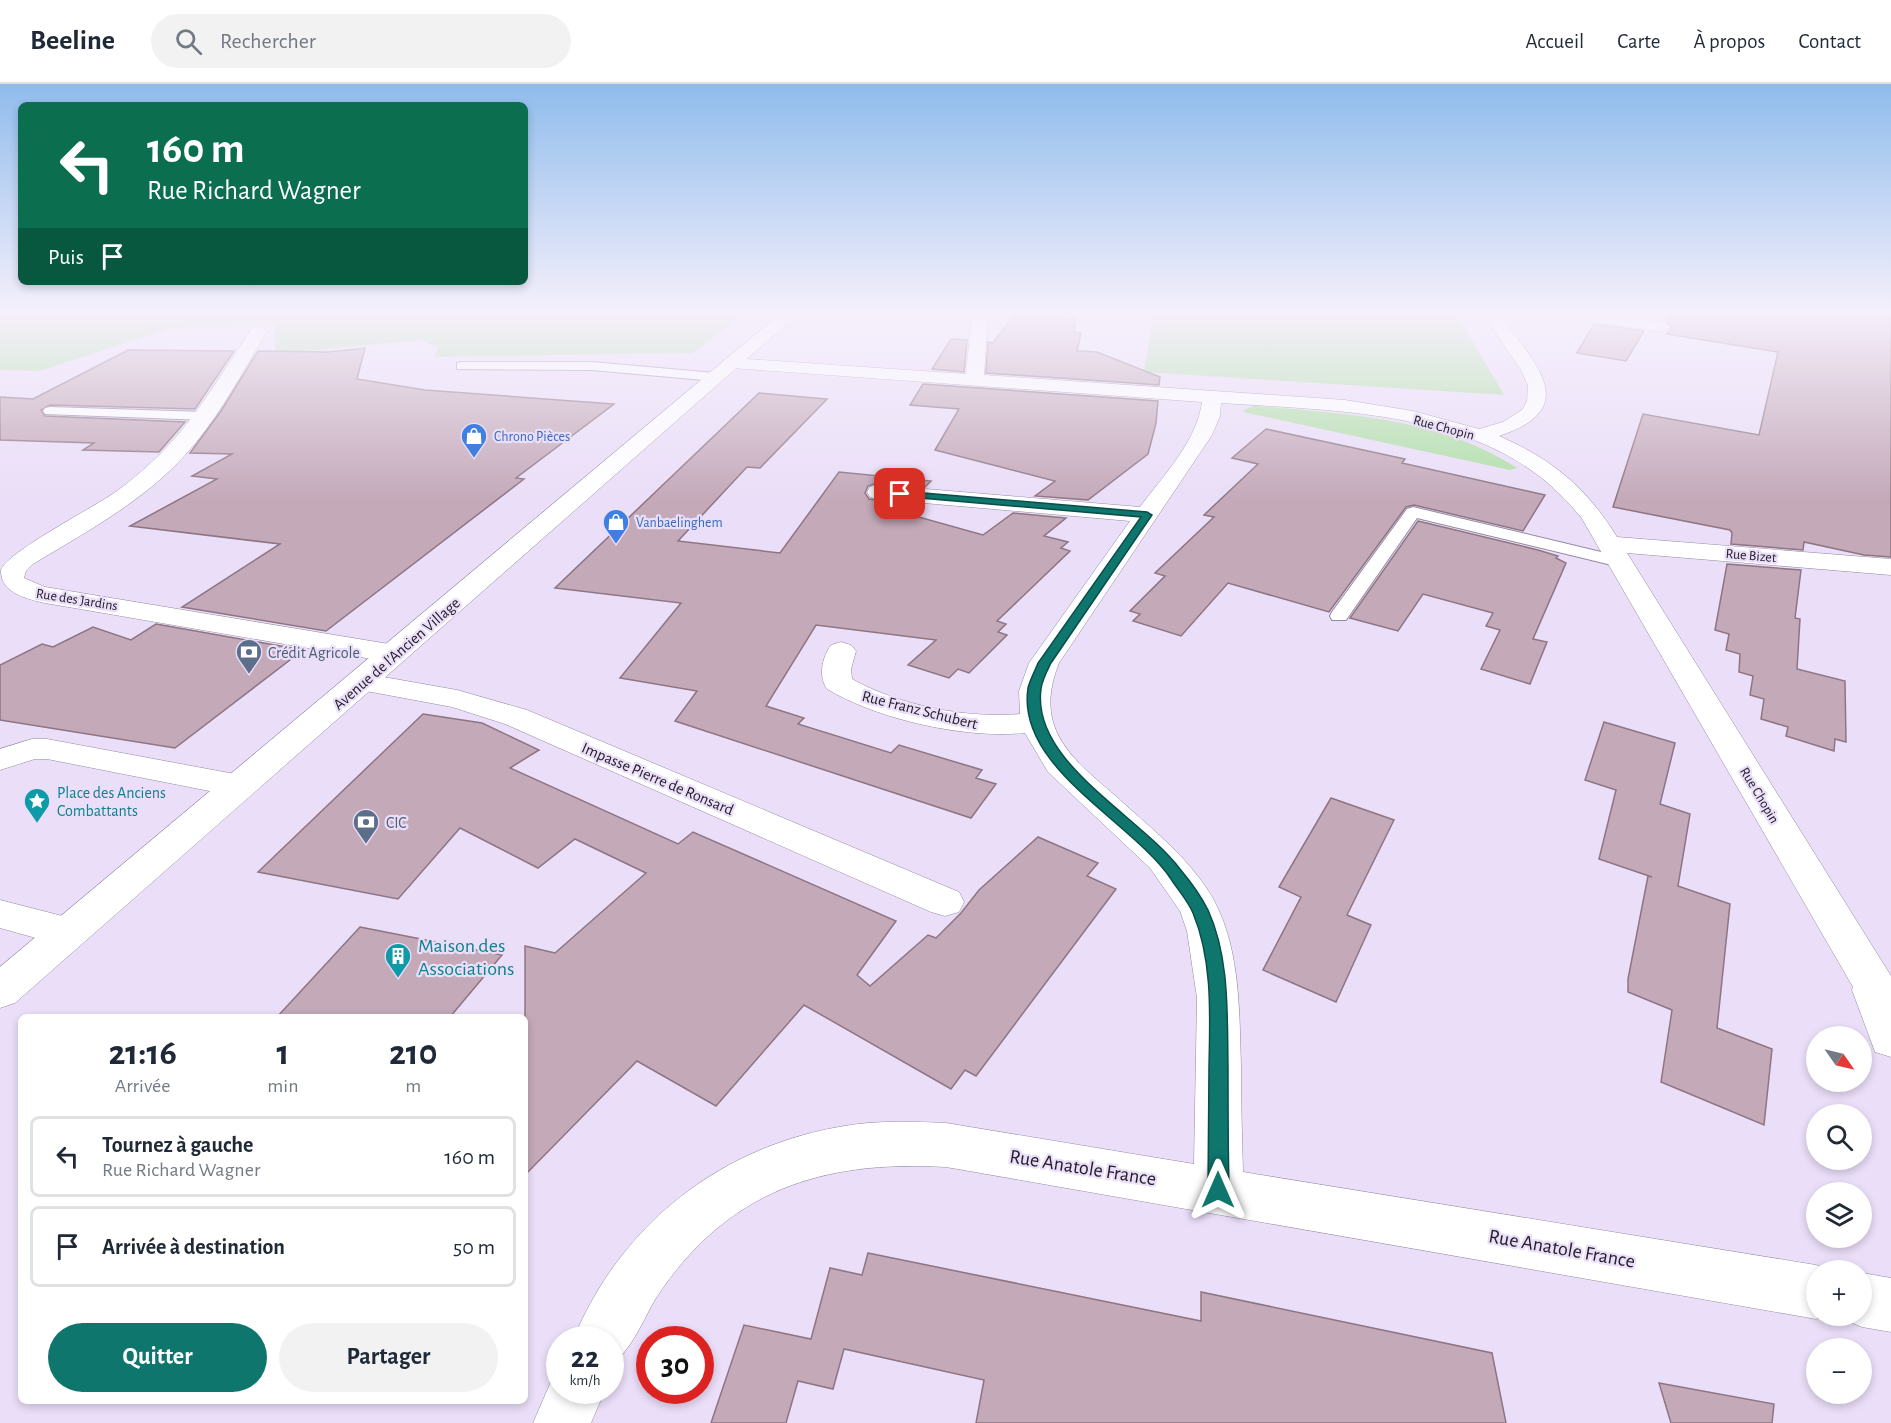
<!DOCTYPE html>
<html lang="fr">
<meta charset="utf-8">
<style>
body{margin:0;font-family:"Alegreya Sans",sans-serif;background:#f2f2f3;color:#1f2937;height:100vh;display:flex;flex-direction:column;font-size:22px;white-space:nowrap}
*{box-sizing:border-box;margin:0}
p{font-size:20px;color:#747a83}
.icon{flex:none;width:33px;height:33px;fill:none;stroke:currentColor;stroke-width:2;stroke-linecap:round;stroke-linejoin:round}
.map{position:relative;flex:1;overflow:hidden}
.sheet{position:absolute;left:18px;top:930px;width:510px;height:390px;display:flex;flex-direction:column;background:#fff;border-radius:9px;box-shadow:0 3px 9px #0003}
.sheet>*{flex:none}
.hud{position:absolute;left:18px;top:18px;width:510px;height:183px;border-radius:9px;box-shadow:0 3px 9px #0003;background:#0b6e4f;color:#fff;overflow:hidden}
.needle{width:39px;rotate:124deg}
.fabs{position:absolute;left:1806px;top:942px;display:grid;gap:12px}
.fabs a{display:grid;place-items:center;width:66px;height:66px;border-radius:50%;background:#fff;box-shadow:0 3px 9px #0003;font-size:30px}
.speed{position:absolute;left:546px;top:1242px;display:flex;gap:12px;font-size:30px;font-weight:700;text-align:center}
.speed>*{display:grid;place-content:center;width:78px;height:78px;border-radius:50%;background:#fff;box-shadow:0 3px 9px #0003;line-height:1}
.speed small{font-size:15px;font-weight:400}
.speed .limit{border:9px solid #d22;background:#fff;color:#111}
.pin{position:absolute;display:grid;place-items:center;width:51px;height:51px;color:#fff;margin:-26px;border-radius:12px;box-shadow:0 3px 9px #0006}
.me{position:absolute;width:66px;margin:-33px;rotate:0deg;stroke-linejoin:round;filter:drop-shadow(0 0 4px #0008)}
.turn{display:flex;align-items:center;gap:21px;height:126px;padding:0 30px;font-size:27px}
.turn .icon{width:78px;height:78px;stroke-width:2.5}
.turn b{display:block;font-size:42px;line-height:51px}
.then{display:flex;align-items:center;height:57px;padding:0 30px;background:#0003;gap:12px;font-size:22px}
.eta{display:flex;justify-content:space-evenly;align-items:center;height:102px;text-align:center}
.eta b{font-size:36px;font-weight:700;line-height:42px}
.button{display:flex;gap:12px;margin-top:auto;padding:12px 30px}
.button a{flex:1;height:69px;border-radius:36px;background:#0f766e;color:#fff;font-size:24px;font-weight:700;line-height:69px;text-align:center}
.button a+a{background:#f2f2f3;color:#1f2937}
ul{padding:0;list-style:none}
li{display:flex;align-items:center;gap:18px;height:81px;margin:0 12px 9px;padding:0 18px;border:3px solid #e0e1e3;border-radius:9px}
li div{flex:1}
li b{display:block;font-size:22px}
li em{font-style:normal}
header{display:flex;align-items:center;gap:36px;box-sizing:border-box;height:84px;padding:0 30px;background:#fff;border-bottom:2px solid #e0e1e3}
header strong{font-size:28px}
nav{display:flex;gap:33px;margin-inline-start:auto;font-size:21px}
.search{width:420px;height:54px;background:#f2f2f3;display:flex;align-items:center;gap:15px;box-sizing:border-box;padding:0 21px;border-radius:33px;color:#747a83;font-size:22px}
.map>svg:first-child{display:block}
</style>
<header>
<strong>Beeline</strong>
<div class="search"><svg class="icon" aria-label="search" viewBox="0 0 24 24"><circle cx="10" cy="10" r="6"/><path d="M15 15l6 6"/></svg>Rechercher</div>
<nav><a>Accueil</a><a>Carte</a><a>À propos</a><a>Contact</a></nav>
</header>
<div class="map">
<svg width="1891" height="1339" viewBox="0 0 1891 1339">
<rect width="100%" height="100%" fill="#eadef8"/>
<g fill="#b0dfa7">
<path d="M 0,229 L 744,229 L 693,269 L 434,273 L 439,263 L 419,256 L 275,270 L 274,239 L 171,244 L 40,287 L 0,286 Z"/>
<path d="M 1154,229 L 1456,229 L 1504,311 L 1144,288 Z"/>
<path d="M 1254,322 C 1343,329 1441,334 1517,384 L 1510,386 L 1243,328 L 1244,326 Z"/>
</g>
<g fill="#c4a9b9" stroke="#8e7583" stroke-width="1.5">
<path d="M 1016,229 L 1064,229 L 1063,234 L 1075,235 L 1074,248 L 1081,249 L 1077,267 L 1097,268 L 1160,293 L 1159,301 L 986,289 L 988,258 L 993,259 Z"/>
<path d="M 1669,229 L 1891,229 L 1891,473 L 1864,471 L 1804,458 L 1803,466 L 1731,460 L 1732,449 L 1730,446 L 1613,423 L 1643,330 L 1759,351 L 1778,268 L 1667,250 L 1673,244 L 1668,239 Z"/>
<path d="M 1594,240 L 1644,247 L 1626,277 L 1577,269 Z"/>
<path d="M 951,255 L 967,256 L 964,288 L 932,285 Z"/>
<path d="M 365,264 L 357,295 L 425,306 L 614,320 L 516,394 L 524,395 L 326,547 L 182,523 L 280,460 L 130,442 L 217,395 L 192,392 L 232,370 L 190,369 L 221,327 L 258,267 L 328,268 Z"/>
<path d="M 128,266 L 234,267 L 195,325 L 50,321 L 41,326 L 45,332 L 185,338 L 159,368 L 83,366 L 94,359 L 0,356 L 0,313 L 33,315 Z"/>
<path d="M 923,300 L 1158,317 L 1156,339 L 1148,370 L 1088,416 L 1035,412 L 1055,397 L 935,366 L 959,325 L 910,321 Z"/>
<path d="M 759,309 L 827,315 L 760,384 L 747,383 L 678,457 L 780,469 L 839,388 L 931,397 L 925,403 L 877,399 L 868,402 L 865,409 L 869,415 L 905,420 L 897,427 L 983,451 L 1013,429 L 1066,434 L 1044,452 L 1068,458 L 1061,464 L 1070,467 L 997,537 L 1006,540 L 998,548 L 1007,551 L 969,589 L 958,585 L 949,594 L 908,581 L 936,556 L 816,541 L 766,622 L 804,634 L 798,640 L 891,669 L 899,661 L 982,686 L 976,694 L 996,700 L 971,734 L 675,637 L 697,607 L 620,594 L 681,519 L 555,504 Z"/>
<path d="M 1266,345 L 1405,375 L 1402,379 L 1545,411 L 1523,447 L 1414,421 L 1406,423 L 1329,528 L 1228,499 L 1181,552 L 1133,537 L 1140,530 L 1130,527 L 1165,492 L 1155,489 L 1214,433 L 1204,431 L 1258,380 L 1232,374 Z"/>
<path d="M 1418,437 L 1538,466 L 1558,472 L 1556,474 L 1566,479 L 1533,555 L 1547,558 L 1530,600 L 1481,585 L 1500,546 L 1486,542 L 1493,529 L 1423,510 L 1398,547 L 1350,534 Z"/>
<path d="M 1727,480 L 1801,486 L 1795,534 L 1800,535 L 1797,585 L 1845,597 L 1846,658 L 1835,655 L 1834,667 L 1786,652 L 1788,643 L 1761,635 L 1764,615 L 1750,611 L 1753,592 L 1739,588 L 1740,570 L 1726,566 L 1729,550 L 1715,546 Z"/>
<path d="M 156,540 L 303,566 L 175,664 L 0,636 L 0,581 L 42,560 L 53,563 L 93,543 L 131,556 Z"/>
<path d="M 423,630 L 482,639 L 539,666 L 510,684 L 678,760 L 693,748 L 896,837 L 857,891 L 870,902 L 928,851 L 936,854 L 961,829 L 979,806 L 1038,753 L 1098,779 L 1087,792 L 1116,805 L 976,992 L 965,986 L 951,1005 L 804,921 L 716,1022 L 637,977 L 525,1091 L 525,862 L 555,869 L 646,789 L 575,755 L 538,784 L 460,744 L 398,815 L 258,788 Z"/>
<path d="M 1604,638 L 1675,659 L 1660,720 L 1690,730 L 1678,802 L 1730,820 L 1717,944 L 1772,965 L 1764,1041 L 1661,998 L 1672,926 L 1628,908 L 1628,895 L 1648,792 L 1652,793 L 1599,775 L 1616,706 L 1585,696 Z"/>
<path d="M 1331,714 L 1394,736 L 1347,831 L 1371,841 L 1336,918 L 1263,886 L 1301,813 L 1279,803 Z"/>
<path d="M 360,843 L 502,871 L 450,933 L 277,933 Z"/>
<path d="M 868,1169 L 1201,1237 L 1201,1208 L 1492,1269 L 1506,1339 L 976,1339 L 984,1296 L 844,1265 L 833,1305 L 798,1297 L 786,1339 L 711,1339 L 744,1241 L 811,1255 L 830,1184 L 862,1191 Z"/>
<path d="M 1659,1299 L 1774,1320 L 1772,1339 L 1671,1339 Z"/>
</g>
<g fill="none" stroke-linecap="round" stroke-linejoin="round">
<g stroke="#958aa2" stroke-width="2">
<g id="lane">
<path d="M 461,278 L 592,278 L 715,289 L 721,293 L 715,297 L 592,286 L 457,285 L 457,279 Z"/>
<path d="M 50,323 L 205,328 L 212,332 L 205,336 L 45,330 L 43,327 L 45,324 Z"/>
<path d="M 1413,423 L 1626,474 L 1629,478 L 1626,482 L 1620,483 L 1417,434 L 1346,536 L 1332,536 L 1330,532 L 1332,528 L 1407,425 Z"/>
</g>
</g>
<g stroke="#958aa2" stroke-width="1">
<g id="street">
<path d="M 972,229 L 988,229 L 984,291 L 1345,316 L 1413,327 L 1479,345 L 1503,338 L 1522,326 L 1527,317 L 1528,302 L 1521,286 L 1482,229 L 1498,229 C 1533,277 1585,324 1499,352 C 1552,375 1587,404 1617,453 L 1891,475 L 1891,491 L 1627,469 L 1891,892 L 1891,973 L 1875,968 L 1852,906 L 1853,903 L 1581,433 C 1567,417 1553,402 1535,389 C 1450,326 1322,326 1221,319 L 1220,332 L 1212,351 L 1059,579 C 1032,646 1073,675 1119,715 C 1147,741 1177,764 1200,795 C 1241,847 1239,920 1241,983 C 1241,1018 1242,1053 1243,1088 L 1816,1181 L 1829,1186 L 1816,1186 L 1816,1232 L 1824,1232 L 1816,1235 L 946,1083 C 822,1076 727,1106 656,1214 C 645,1232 629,1272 610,1280 L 610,1256 L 573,1256 C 624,1132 735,1052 868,1039 C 894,1037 920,1038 946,1039 L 1194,1080 L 1197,914 L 1187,847 L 1180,827 L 1150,784 L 1048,688 L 1025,649 C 966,655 879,636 827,605 C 818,592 822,574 831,561 L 841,558 L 851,561 L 856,567 L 851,585 L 852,595 C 898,621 967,635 1020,630 L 1019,607 L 1029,579 L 1130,437 L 878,415 L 870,413 L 867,408 L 870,403 L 878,401 L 1140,423 C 1163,392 1197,357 1202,318 L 732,284 L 726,283 L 723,279 L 726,275 L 732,274 L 966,290 Z"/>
<path d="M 1565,229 L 1604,229 L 1663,238 L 1671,243 L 1663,248 L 1573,234 Z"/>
<path d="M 259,242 L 267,247 C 242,289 219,333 186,370 C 144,417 86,448 33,480 L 26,487 L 24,494 L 45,503 L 395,561 L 405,564 L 410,570 L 405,576 L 395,579 L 45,519 C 29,515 0,510 1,486 C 8,467 95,423 117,407 C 184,358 208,309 253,243 Z"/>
<path d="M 361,589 L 457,606 L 527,626 L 959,808 L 964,818 L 959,828 L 945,832 L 931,828 L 505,640 L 452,623 L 350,604 L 346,598 L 350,592 Z"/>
<path d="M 32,655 L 47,655 L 240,691 L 252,694 L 257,702 L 252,710 L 240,713 L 47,675 L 35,675 L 0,686 L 0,665 Z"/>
<path d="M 0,816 L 82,837 L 88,848 L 82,859 L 68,863 L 0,844 Z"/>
<path d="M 1862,1189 L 1891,1194 L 1891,1248 L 1862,1243 L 1843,1235 L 1841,1232 L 1862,1232 Z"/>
<path d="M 560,1284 L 560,1306 L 605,1306 L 591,1339 L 533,1339 L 556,1286 Z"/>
</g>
</g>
<g stroke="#958aa2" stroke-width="1">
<path id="secondary" d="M 781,229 L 799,229 L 15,919 L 0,924 L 0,883 Z"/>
</g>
<use href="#lane" fill="#fff" fill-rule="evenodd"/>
<use href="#street" fill="#fff" fill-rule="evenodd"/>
<use href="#secondary" fill="#fff" fill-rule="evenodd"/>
</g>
<linearGradient id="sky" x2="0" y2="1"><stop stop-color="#8fbcec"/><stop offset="0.55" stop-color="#f6f0fc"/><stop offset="1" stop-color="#f6f0fc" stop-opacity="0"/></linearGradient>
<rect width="1891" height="416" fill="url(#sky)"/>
<path fill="#0f766e" stroke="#0a4d48" stroke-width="1.5" d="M 900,407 L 1147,428 L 1152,431 L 1051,579 C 1047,587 1042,596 1041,605 C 1031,678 1140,732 1180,785 C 1190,797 1201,812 1208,826 C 1230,874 1227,932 1228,983 C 1228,1024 1228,1065 1229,1106 L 1226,1113 L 1218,1115 L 1211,1113 L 1208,1106 C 1208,1065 1209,1024 1209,983 C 1210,932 1213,877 1193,829 C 1188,817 1178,806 1171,795 C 1132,737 1016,684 1028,604 C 1030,596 1035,587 1038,579 L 1141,433 L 897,412 L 895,410 Z"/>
<defs>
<g id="shop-pin" transform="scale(1.35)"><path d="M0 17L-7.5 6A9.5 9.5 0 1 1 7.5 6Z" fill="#3f7fe0" stroke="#eadef8"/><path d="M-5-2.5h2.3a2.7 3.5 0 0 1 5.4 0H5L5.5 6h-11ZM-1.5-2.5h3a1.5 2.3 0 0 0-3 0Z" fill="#fff"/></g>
<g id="bank-pin" transform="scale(1.35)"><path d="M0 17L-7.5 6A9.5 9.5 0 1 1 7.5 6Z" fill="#5c6f8a" stroke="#eadef8"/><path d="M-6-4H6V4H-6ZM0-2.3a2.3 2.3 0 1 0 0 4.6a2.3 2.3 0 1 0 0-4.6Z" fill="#fff"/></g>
<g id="sight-pin" transform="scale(1.35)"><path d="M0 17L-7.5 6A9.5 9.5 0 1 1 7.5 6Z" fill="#0f9aa8" stroke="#eadef8"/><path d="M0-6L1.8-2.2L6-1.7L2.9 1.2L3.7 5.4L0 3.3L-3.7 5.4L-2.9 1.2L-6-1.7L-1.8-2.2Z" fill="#fff"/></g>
<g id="building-pin" transform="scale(1.35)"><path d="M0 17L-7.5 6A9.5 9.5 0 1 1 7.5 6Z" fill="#0f9aa8" stroke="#eadef8"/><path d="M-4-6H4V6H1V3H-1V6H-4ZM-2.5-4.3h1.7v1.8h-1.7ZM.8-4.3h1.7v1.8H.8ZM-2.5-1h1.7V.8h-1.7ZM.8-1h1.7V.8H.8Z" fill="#fff"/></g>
</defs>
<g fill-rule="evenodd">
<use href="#shop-pin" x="474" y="352"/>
<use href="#shop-pin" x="616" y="438"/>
<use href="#bank-pin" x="249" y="568"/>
<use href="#sight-pin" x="37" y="717"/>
<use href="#bank-pin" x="366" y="738"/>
<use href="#building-pin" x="398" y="872"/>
</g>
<g text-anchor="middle" stroke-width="4.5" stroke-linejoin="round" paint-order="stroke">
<g font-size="14" fill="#242029" stroke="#eadef8">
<text transform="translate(1444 343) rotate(15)" y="5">Rue Chopin</text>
<text transform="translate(1751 471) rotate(5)" y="5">Rue Bizet</text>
<text transform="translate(77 515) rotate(9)" y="5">Rue des Jardins</text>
<text transform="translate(1760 711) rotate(59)" y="5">Rue Chopin</text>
</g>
<g font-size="14" fill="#366cbe" stroke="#eadef8" text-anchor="start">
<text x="494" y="357">Chrono Pièces</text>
<text x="636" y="443">Vanbaelinghem</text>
</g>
<g font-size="16" fill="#4e5e75" stroke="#eadef8" text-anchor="start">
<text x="268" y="574">Crédit Agricole</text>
<text x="386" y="744">CIC</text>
</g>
<g font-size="16" fill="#242029" stroke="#eadef8">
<text transform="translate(396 569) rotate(-41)" y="6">Avenue de l'Ancien Village</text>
<text transform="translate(920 625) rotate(14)" y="6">Rue Franz Schubert</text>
<text transform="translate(658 694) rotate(23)" y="6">Impasse Pierre de Ronsard</text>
</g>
<g font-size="16" fill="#0d838f" stroke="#eadef8" text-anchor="start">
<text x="57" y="714">Place des Anciens<tspan x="57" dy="18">Combattants</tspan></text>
</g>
<g font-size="20" fill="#0d838f" stroke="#eadef8" text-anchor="start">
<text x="418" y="868">Maison des<tspan x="418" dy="23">Associations</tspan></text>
</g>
<g font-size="20" fill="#242029" stroke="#eadef8">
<text transform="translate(1083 1083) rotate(9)" y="7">Rue Anatole France</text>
<text transform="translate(1562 1164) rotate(10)" y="7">Rue Anatole France</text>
</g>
</g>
</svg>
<div class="fabs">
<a><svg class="needle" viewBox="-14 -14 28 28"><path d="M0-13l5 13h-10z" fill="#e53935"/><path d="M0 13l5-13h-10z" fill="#747a83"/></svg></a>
<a><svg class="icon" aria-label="search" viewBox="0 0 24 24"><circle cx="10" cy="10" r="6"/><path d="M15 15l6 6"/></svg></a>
<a><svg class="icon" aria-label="layers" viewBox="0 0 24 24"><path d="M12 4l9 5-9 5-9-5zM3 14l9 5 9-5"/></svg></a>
<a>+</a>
<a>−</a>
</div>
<div class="speed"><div>22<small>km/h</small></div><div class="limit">30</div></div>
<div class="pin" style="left:900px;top:410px;background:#d93025"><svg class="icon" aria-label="arrive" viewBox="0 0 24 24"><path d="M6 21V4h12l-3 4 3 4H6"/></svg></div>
<svg class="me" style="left:1218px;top:1106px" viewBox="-20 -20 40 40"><path d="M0-17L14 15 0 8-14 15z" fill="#0f766e" stroke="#fff" stroke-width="4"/></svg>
<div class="hud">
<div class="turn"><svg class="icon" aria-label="left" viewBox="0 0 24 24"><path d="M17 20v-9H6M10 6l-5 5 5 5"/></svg><div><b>160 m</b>Rue Richard Wagner</div></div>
<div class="then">Puis<svg class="icon" aria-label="arrive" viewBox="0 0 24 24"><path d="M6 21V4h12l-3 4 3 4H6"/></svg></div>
</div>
<section class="sheet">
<div class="eta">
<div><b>21:16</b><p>Arrivée</p></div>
<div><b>1</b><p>min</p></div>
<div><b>210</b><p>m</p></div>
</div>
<ul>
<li><svg class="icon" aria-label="left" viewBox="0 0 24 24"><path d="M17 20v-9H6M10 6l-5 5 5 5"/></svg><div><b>Tournez à gauche</b><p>Rue Richard Wagner</p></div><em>160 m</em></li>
<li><svg class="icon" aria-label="arrive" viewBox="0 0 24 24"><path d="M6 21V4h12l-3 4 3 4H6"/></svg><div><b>Arrivée à destination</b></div><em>50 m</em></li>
</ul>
<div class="button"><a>Quitter</a><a>Partager</a></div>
</section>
</div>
